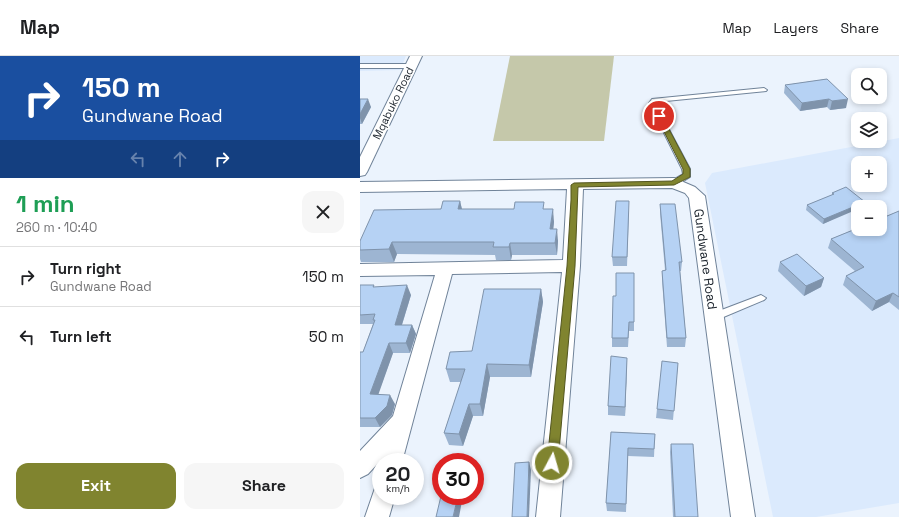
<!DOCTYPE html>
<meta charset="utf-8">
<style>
body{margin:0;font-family:"Space Grotesk",sans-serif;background:#f6f6f6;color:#202124;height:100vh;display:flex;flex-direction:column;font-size:15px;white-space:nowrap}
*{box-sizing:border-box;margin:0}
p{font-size:13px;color:#757577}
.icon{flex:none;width:22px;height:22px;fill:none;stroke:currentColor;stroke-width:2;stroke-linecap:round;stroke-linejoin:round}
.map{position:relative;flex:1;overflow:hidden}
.sheet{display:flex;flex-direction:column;background:#fff;width:360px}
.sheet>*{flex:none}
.banner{background:#1a4fa0;color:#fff;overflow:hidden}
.controls{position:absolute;left:491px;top:12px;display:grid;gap:8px}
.controls a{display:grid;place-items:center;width:36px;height:36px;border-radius:8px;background:#fff;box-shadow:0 2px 6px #0003;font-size:20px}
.speed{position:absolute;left:12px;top:397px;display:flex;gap:8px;font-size:20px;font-weight:700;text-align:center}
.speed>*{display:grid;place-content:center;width:52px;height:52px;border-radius:50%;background:#fff;box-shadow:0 2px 6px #0003;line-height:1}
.speed small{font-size:10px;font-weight:400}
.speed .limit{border:6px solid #d22;background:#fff;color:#111}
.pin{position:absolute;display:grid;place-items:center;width:34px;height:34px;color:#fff;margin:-17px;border:2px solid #fff;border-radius:50%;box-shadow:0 1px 4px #0007}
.me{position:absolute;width:44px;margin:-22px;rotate:6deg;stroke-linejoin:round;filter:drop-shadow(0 0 3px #0008)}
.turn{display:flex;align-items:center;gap:14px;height:84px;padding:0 16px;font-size:18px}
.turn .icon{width:52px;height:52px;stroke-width:2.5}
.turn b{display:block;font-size:28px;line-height:34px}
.lanes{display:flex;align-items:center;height:38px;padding:0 16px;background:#0003;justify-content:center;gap:20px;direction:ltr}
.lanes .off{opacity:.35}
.round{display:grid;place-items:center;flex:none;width:42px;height:42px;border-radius:12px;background:#f6f6f6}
.head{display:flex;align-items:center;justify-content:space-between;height:68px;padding:0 16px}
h1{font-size:24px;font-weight:700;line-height:30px;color:#1e9e55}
.button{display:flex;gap:8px;margin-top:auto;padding:8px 16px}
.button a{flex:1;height:46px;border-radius:12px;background:#80842f;color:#fff;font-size:16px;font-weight:700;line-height:46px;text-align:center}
.button a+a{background:#f6f6f6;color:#202124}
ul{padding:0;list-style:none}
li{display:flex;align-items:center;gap:12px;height:60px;padding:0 16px;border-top:1px solid #e0e0e0}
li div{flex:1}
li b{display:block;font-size:15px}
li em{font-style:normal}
header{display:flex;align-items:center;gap:24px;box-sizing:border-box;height:56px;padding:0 20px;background:#fff;border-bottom:1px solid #e0e0e0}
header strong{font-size:19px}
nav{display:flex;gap:22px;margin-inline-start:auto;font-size:14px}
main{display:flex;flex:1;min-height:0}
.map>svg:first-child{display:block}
</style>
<header>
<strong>Map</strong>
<nav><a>Map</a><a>Layers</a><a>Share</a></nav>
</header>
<main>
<section class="sheet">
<div class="banner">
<div class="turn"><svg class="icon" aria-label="right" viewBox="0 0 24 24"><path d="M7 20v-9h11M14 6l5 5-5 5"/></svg><div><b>150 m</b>Gundwane Road</div></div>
<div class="lanes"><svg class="icon off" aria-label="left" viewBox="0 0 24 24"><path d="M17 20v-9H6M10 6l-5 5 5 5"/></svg><svg class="icon off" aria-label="ahead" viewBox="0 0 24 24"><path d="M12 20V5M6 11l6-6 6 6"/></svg><svg class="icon" aria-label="right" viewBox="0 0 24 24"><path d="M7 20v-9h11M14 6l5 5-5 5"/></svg></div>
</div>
<div class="head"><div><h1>1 min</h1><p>260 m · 10:40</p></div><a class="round"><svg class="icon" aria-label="close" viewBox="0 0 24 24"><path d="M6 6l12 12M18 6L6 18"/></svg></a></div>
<ul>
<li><svg class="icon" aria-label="right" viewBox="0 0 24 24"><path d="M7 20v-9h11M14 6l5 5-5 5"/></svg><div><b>Turn right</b><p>Gundwane Road</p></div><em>150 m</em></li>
<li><svg class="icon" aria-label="left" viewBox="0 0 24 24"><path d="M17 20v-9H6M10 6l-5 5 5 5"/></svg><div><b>Turn left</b></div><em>50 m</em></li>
</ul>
<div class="button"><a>Exit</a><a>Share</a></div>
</section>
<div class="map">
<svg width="539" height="461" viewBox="0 0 539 461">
<rect width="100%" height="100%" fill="#ebf3fd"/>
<g fill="#dbeafd" fill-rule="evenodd">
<path d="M 0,0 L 46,0 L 40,14 L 0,15 Z"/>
<path d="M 539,82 L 539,447 L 456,461 L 413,461 L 345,127 L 352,117 ZM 498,107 L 520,107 L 520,129 L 498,129 ZM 498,151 L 520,151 L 520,173 L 498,173 Z"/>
</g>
<path fill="#c5c8aa" d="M 150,0 L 254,0 L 244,85 L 133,85 Z"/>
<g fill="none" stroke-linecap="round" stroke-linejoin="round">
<g stroke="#708399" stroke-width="2">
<g id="lane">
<path d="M 0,8 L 51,8 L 54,10 L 51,12 L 0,12 Z"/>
<path d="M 404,32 L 407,34 L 406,35 L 296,46 L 295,47 L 330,113 L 330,121 L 317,129 L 311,129 L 311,125 L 323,118 L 322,113 L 289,47 L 292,43 Z"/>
<path d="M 401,239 L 406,242 L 404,244 L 354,265 L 351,264 L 349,261 L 351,258 Z"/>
</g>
</g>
<g stroke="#708399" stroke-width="2">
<g id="street">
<path d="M 50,0 L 62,0 L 7,116 L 5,119 L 0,120 L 0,101 Z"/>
<path d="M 314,122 L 335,131 L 345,140 L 395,461 L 371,461 L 329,142 L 325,137 L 312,132 L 223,133 L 220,210 L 200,461 L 176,461 L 202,216 L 92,218 L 42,406 L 21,406 L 21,409 L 20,405 L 8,418 L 0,422 L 0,395 L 33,360 L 75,219 L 0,220 L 0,208 L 203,204 L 207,133 L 0,136 L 0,126 Z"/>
<path d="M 21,430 L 21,440 L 35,440 L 29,461 L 5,461 L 15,432 Z"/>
</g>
</g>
<use href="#lane" fill="#fff" fill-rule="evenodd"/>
<use href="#street" fill="#fff" fill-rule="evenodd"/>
</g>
<g fill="#9db5d2">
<path d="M 467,23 L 486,52 L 470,54 L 467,51 L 440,55 L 424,37 L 425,29 Z"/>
<path d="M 0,43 L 11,51 L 2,68 L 0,68 Z"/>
<path d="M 472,137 L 505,146 L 503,151 L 498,151 L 463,168 L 446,154 L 447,149 L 472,139 Z"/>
<path d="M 100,145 L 102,153 L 185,153 L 194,166 L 193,173 L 198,185 L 197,199 L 152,199 L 151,204 L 136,204 L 135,199 L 37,198 L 34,206 L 1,206 L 0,203 L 0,185 Z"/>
<path d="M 300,148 L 322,206 L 321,215 L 320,215 L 326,282 L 325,291 L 307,291 L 302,224 L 302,215 L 305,214 L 300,157 Z"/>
<path d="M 269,155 L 267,210 L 253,210 L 252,201 Z"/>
<path d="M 539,155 L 539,254 L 529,246 L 512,255 L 483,229 L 486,220 L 495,215 L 468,192 L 471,183 Z"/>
<path d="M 420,206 L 464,222 L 461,231 L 444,240 L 418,215 Z"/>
<path d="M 274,217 L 274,275 L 269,275 L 268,291 L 252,291 L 252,282 L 256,240 Z"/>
<path d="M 0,229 L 14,229 L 14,231 L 51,239 L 42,269 L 52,269 L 56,278 L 50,297 L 33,297 L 18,338 L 35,348 L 32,359 L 20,371 L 0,371 L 0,296 L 3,296 L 13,268 L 0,268 Z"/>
<path d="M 181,233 L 183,246 L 171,321 L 130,321 L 123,360 L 113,360 L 103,390 L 89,389 L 84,377 L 101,326 L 90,326 L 86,313 L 112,295 Z"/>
<path d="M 267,302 L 265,360 L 248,359 L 248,350 Z"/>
<path d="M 318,307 L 313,364 L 296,362 L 297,353 Z"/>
<path d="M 251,376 L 295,378 L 294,401 L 268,400 L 266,456 L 247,455 L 246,447 Z"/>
<path d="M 311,388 L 338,461 L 313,461 L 310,396 Z"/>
</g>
<g fill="#7f93ab">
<path d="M 8,43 L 11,51 L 2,68 L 0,62 L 0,58 Z"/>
<path d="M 469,43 L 467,51 L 440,55 L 442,47 Z"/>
<path d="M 488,43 L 486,52 L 470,54 L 472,45 Z"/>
<path d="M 100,145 L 103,158 L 98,153 Z"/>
<path d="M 505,146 L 503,151 L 498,151 L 498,153 L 463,168 L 464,163 Z"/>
<path d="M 193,153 L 194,166 L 192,185 L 190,173 Z"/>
<path d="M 197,173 L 198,185 L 197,199 L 195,187 Z"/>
<path d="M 32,186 L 37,198 L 34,206 L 29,193 Z"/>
<path d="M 150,187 L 152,199 L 151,204 L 149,191 Z"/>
<path d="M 464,222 L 461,231 L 444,240 L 446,230 Z"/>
<path d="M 47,229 L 51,239 L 39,278 L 35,269 Z"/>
<path d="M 181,233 L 183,246 L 171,321 L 169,309 Z"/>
<path d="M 533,237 L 529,246 L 512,255 L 516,245 Z"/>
<path d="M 52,269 L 56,278 L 50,297 L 46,287 Z"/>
<path d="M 29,287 L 33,297 L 15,348 L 10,338 Z"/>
<path d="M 267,302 L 267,311 L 265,360 L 265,351 Z"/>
<path d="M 127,308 L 130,321 L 123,360 L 120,348 Z"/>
<path d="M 30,339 L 35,348 L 32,359 L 20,371 L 15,362 Z"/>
<path d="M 109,348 L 113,360 L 103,390 L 99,378 Z"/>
<path d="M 169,406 L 171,414 L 169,461 L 167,461 Z"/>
<path d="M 98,440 L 103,440 L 99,461 L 93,461 Z"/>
</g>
<g fill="#b6d2f4" stroke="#7f93ab">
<path d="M 467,23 L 488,43 L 472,45 L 469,43 L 442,47 L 425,29 Z"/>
<path d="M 0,43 L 8,43 L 0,58 Z"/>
<path d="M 486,131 L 505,146 L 464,163 L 447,149 L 474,138 L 472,137 Z"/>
<path d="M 83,145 L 100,145 L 98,153 L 154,153 L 155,146 L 184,146 L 183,153 L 193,153 L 190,173 L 197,173 L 195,187 L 150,187 L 149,191 L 133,191 L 134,186 L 32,186 L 29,193 L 0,194 L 0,185 L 14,154 L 81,153 Z"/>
<path d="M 256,145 L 269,145 L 267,201 L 252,201 Z"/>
<path d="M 300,148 L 315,148 L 322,206 L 319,206 L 326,282 L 307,282 L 302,215 L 306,214 Z"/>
<path d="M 539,155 L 539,241 L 533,237 L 516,245 L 486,220 L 504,211 L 471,183 L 498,172 L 498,173 L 520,173 L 520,163 Z"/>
<path d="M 437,198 L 464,222 L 446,230 L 420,206 Z"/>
<path d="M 256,217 L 274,217 L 274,266 L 269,266 L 268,282 L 252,282 L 253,240 L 256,240 Z"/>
<path d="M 0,229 L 14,229 L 13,231 L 47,229 L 35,269 L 52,269 L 46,287 L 29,287 L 10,338 L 30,339 L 27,350 L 15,362 L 0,362 L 0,296 L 3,296 L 15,264 L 13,264 L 15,258 L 0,259 Z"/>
<path d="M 124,233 L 181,233 L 169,309 L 127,308 L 120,348 L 109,348 L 99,378 L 84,377 L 105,313 L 86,313 L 90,296 L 112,295 Z"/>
<path d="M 251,300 L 267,302 L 265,351 L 248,350 Z"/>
<path d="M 302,305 L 318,307 L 314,355 L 297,353 Z"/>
<path d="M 251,376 L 295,378 L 294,393 L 268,392 L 266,448 L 246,447 Z"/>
<path d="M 311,388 L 333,388 L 338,461 L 315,461 Z"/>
<path d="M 169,406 L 167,461 L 152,461 L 155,407 Z"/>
<path d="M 81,440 L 98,440 L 93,461 L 76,461 Z"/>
</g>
<path fill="#80842f" stroke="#53561f" d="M 299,58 L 302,60 L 330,113 L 330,121 L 314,129 L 218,131 L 215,210 L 198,407 L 197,411 L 192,412 L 188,411 L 187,407 L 207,210 L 211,144 L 211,129 L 214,127 L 312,125 L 323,118 L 323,113 L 296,60 Z"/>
<g text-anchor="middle" stroke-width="3.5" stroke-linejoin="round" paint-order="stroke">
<g font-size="11" fill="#1a222b" stroke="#fff">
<text transform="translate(33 47) rotate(-64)" y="4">Mqabuko Road</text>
</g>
<g font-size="13" fill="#1a222b" stroke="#fff">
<text transform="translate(346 203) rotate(82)" y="5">Gundwane Road</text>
</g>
</g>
</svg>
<div class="controls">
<a><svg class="icon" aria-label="search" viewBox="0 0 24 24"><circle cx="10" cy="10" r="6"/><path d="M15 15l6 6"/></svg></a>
<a><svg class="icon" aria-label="layers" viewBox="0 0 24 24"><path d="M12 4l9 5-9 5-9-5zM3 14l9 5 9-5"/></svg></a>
<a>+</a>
<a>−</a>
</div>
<div class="speed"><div>20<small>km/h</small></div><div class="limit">30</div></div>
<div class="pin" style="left:299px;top:60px;background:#d93025"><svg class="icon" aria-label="arrive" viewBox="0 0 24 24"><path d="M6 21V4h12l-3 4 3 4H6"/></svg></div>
<svg class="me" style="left:192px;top:407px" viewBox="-20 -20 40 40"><circle r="17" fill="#80842f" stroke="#fff" stroke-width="3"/><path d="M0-11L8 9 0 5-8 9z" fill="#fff"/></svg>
</div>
</main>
